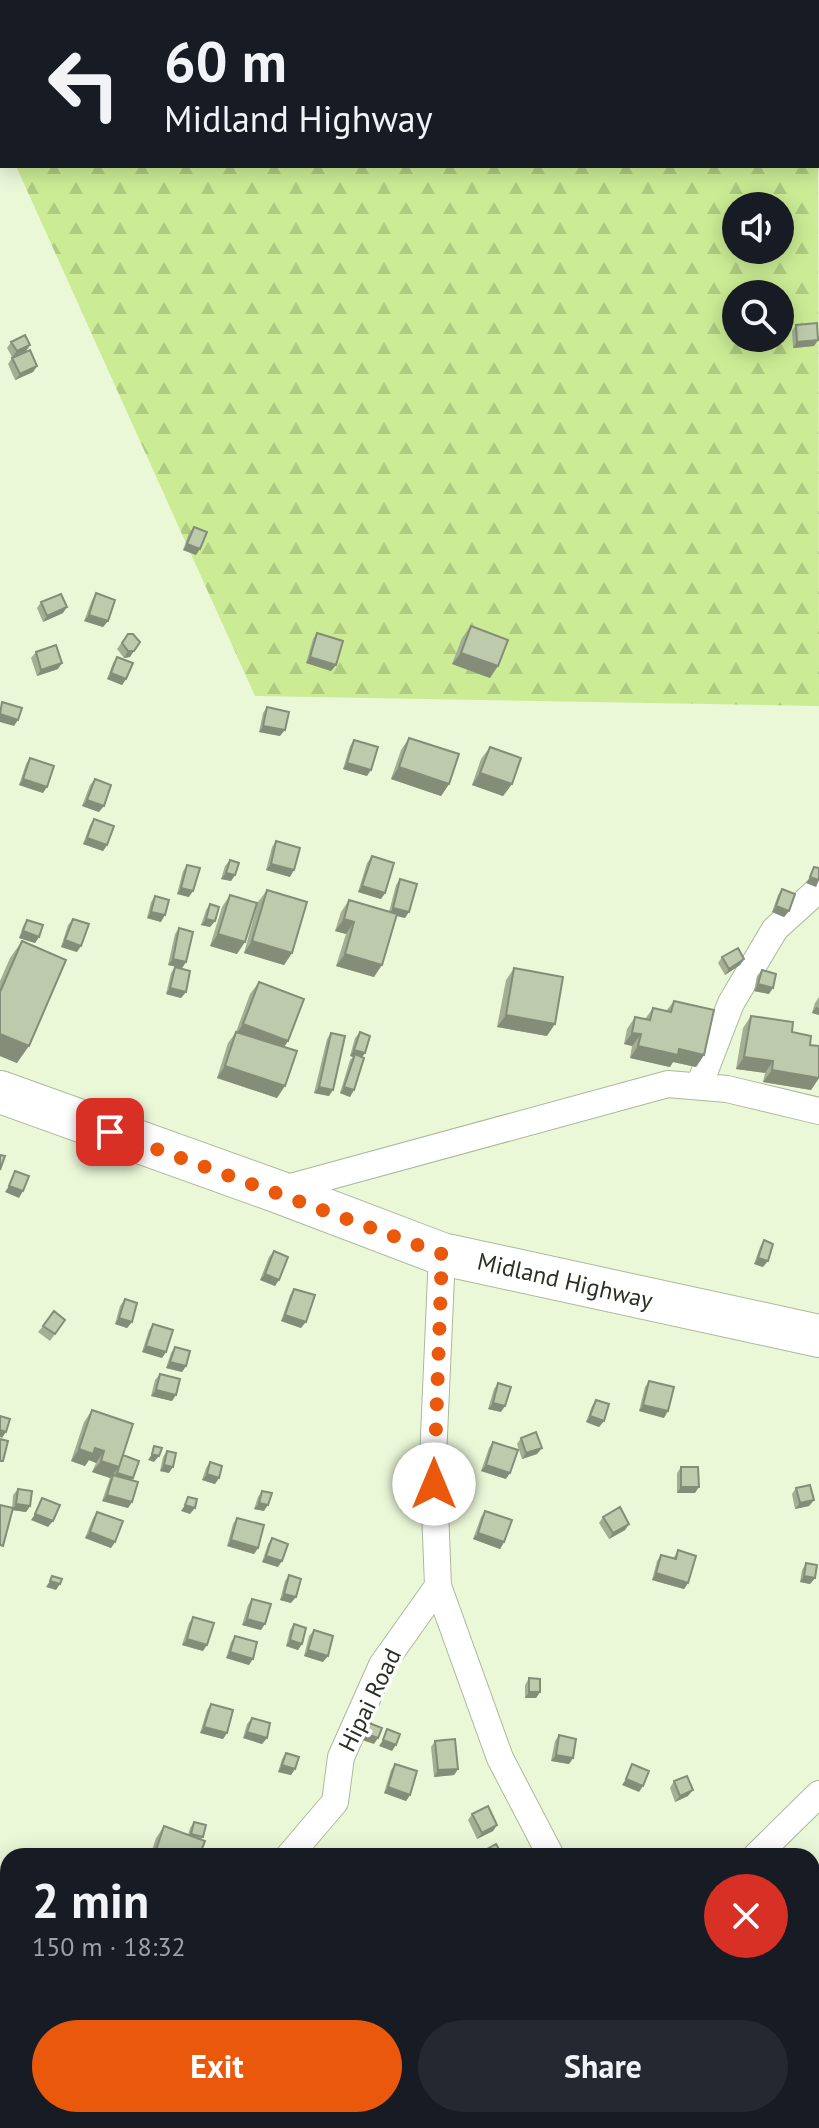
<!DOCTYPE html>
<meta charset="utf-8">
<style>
:root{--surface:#171b24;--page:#242831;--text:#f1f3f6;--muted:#9ea1a6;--accent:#ea580c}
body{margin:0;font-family:"PT Sans",sans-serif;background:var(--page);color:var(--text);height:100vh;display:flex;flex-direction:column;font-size:30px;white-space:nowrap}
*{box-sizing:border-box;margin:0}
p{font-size:26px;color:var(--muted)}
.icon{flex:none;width:44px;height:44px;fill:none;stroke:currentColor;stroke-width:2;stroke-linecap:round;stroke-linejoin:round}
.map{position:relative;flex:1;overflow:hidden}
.details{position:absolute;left:0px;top:1848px;width:820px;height:280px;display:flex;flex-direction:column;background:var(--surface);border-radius:24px 24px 0 0;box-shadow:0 4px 20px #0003}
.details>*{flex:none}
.top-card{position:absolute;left:0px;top:0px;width:820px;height:168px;box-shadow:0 4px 20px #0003;background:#171b24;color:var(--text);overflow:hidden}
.controls{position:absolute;left:722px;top:192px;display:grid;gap:16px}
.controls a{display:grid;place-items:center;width:72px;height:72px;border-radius:50%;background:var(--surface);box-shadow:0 4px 20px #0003;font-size:40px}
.pin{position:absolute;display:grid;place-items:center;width:68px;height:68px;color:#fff;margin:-34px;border-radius:16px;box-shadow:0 4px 12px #0006}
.me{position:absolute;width:88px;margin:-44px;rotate:0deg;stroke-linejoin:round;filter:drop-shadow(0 0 6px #0008)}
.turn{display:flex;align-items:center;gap:28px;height:168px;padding:0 32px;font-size:36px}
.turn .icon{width:104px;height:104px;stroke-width:2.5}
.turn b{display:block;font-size:56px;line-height:68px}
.round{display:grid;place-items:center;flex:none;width:84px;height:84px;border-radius:42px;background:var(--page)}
.headline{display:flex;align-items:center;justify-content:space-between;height:136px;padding:0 32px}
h1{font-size:48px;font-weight:700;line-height:60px}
.cta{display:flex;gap:16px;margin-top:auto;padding:16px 32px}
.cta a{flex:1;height:92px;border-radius:48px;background:var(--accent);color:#fff;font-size:32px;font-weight:700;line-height:92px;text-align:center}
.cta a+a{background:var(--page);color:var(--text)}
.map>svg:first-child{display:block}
.forest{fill:url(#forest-firs);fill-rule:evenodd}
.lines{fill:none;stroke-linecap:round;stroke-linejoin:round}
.minor-casing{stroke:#acb89a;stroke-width:28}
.primary-casing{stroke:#acb89a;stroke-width:44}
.minor{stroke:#fff;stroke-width:26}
.primary{stroke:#fff;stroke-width:42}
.wall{fill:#a3ae93}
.shaded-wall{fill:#848d78}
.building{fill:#bdcaab;stroke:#848d78;stroke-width:2}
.route{stroke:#ea580c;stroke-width:14;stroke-dasharray:0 25.2}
.labels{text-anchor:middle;stroke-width:7;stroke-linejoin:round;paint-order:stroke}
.street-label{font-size:24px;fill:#2b3024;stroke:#fff}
</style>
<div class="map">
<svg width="819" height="2128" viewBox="0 0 819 2128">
<defs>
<pattern id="forest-firs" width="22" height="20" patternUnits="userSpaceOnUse" patternTransform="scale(2)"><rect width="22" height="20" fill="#cbec95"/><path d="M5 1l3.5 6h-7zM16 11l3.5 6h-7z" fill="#aecb80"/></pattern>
</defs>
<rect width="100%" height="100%" fill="#ebf8d8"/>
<path class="forest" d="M0 0H696L697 2H2V136Z
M818 154 819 706 255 696 16 166H818ZM736 206H780V250H736ZM736 294H780V338H736Z"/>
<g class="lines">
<g class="minor-casing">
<path id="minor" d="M675 0 678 2
M818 26H819
M0 53 2 52
M699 1086 731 1003 775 929 819 889
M276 1191 668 1084 727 1089 819 1111
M442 1254 433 1458 438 1586 500 1758 551 1856
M289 1856 335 1802 341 1757 382 1665 438 1586
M756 1856 819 1794
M730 2120 734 2128
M132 2128 137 2120"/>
</g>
<g class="primary-casing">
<path id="primary" d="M0 1092 276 1191 442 1254 819 1336"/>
</g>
<use href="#minor" class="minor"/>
<use href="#primary" class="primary"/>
</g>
<path class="wall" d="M796 325 818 340 814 346 793 348 792 331Z
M11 342 30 345 26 351 12 357 7 348Z
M12 358 37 366 33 372 15 380 8 364Z
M194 527 196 555 183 550 189 533Z
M96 593 108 621 103 627 84 621 92 600Z
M41 602 63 613 43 622 37 608Z
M471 626 490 678 452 664 462 638Z
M317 633 336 665 331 671 306 663 313 639Z
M128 634 130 657 124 658 117 649Z
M36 652 58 669 37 676 31 658Z
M117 657 126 679 122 685 107 679 113 663Z
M267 707 280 736 259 732 263 713Z
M409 738 449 784 441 796 391 779 401 750Z
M354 740 367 776 343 769 350 746Z
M490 747 512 784 503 796 472 785 481 759Z
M30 758 43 793 19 785 26 764Z
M95 779 99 812 82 806 90 785Z
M94 819 107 845 103 851 83 844 90 825Z
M276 841 290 877 266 870 272 847Z
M372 856 385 893 381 899 358 892 367 863Z
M230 860 235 875 231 881 221 879 225 866Z
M187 865 189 897 177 894 183 871Z
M400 879 405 918 397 916 374 977 336 966 346 934 335 931 341 912 349 900 389 912 396 885Z
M782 889 789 911 784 917 772 912 778 895Z
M267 890 292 953 284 965 244 953 258 902Z
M230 895 237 954 210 946 222 907Z
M155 896 161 922 147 918 151 902Z
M210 904 215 921 210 927 201 925 206 910Z
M73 919 77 952 61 947 68 925Z
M27 920 39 937 35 943 19 938 23 926Z
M179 928 186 962 182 968 168 965 175 934Z
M22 941 17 1063 0 1056V981L10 958Z
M722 957 744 959 740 965 725 975 718 963Z
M175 967 186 992 181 998 166 994 171 973Z
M514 968 547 1036 497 1027 506 980Z
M762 970 769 994 754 991 757 976Z
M259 982 288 1041 284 1047 277 1098 217 1078 228 1043 236 1032 250 994Z
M819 997V1015L812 1013 815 1003Z
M674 1001 704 1055 696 1067 673 1062 670 1067 630 1058 632 1046 624 1044 627 1029 635 1017 645 1019 653 1008 666 1011Z
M751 1016 792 1032 810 1045 819 1078 811 1090 763 1082 765 1073 736 1069 743 1028Z
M360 1032 363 1057 350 1097 340 1093 350 1060 353 1057 350 1056 355 1038Z
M331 1033 329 1096 314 1093 327 1039Z
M764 1240 763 1267 754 1264 760 1247Z
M274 1251 275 1286 260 1280 269 1257Z
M294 1289 301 1328 281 1321 290 1295Z
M125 1299 132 1322 127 1328 115 1324 120 1306Z
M65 1320 50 1341 38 1332 43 1326Z
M153 1324 166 1352 162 1358 142 1352 149 1330Z
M175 1347 186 1366 182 1372 166 1368 171 1353Z
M160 1374 172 1401 151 1396 155 1380Z
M649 1381 664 1418 639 1411 645 1387Z
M498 1383 501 1412 488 1409 494 1389Z
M596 1400 604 1421 599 1427 586 1422 592 1406Z
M92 1410 122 1456 132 1480V1502L128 1508 102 1501 110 1478 92 1472 96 1463 89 1460 85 1466 71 1461 84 1422Z
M521 1438 542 1448 537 1454 522 1459 517 1444Z
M493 1442 506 1479 481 1471 489 1448Z
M167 1451 169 1473 160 1471 163 1457Z
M210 1462 219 1478 215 1484 202 1480 206 1468Z
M681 1467 695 1493H677V1473Z
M796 1488 814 1500 809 1506 795 1509 792 1494Z
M18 1489 30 1506 26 1512 12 1510 13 1495Z
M262 1491 264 1511 254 1509 258 1497Z
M485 1511 504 1542 500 1549 473 1539 481 1517Z
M97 1512 115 1542 111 1548 85 1538 93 1518Z
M603 1517 629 1524 625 1530 609 1539 599 1523Z
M237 1518 258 1548 254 1554 227 1546 233 1524Z
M272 1538 278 1567 262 1562 268 1544Z
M678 1550 688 1583 684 1589 652 1580 657 1561 661 1555 673 1559Z
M806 1563 815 1578 810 1584 800 1582 802 1570Z
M289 1575 291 1603 280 1600 285 1581Z
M252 1599 261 1630 242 1625 248 1605Z
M193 1617 203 1651 182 1645 189 1623Z
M294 1624 302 1644 298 1650 286 1646 290 1630Z
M314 1630 323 1662 304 1656 309 1636Z
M235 1636 249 1665 226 1658 231 1642Z
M529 1678 540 1692 536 1698H525V1685Z
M211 1704 227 1733 223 1739 200 1733 207 1710Z
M252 1718 267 1738 262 1744 243 1738 247 1724Z
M559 1735 573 1758 569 1764 551 1761 555 1741Z
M435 1741 458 1769 454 1775 434 1777 431 1747Z
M286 1753 295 1769 291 1775 278 1772 282 1759Z
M395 1764 410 1795 406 1801 384 1793 391 1770Z
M674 1781 688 1796 675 1802 670 1788Z
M472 1814 497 1825 493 1831 477 1839 468 1820Z
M194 1822 203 1837 201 1840 199 1856H150L156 1838 164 1826 188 1835 190 1828Z
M819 1892V1905L815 1898Z
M819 1965V2010L816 2012 818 2016 819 2015V2040L812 2044V2012H813L812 2010V1970Z
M819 2043V2075L814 2078 812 2075V2048Z
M819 2103V2127L818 2128H779L775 2123 777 2120H812Z
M495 2120H524L525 2122 520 2128H499Z"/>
<path class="shaded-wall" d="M818 340 814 346 793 348 797 342Z
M30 345 26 351 12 357 17 351Z
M37 366 33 372 15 380 20 374Z
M187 544 200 549 196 555 183 550Z
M67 607 63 613 43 622 47 616Z
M89 615 108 621 103 627 84 621Z
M128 651H134L130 657 124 658Z
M461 653 498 666 490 678 452 664Z
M310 657 336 665 331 671 306 663Z
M62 663 58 669 37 676 41 670Z
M111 673 126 679 122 685 107 679Z
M0 714 18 720 14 726 0 722Z
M263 726 285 730 280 736 259 732Z
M347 763 371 770 367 776 343 769Z
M399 767 449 784 441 796 391 779Z
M480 773 512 784 503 796 472 785Z
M23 779 47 787 43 793 19 785Z
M87 800 104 806 99 812 82 806Z
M87 838 107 845 103 851 83 844Z
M271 864 294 870 290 877 266 870Z
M226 873 235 875 231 881 221 879Z
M810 877 819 880 816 887 806 883Z
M362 886 385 893 381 899 358 892Z
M181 888 193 891 189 897 177 894Z
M776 906 789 911 784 917 772 912Z
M393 908 409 912 405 918 389 914Z
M151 912 165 915 161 922 147 918Z
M206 919 215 921 210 927 201 925Z
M344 919 354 922 346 934 335 931Z
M23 931 39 937 35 943 19 938Z
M218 934 245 942 237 954 210 946Z
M65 940 81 946 77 952 61 947Z
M252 941 292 953 284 965 244 953Z
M345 954 382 965 374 977 336 966Z
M173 959 186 962 182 968 168 965Z
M744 959 740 965 725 975 729 969Z
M758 984 773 988 769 994 754 991Z
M170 988 186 992 181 998 166 994Z
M816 1007 819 1008V1015L812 1013Z
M506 1015 555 1024 547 1036 497 1027Z
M243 1024 288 1041 280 1053 235 1036Z
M632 1033 641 1034 632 1046 624 1044Z
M0 1034 29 1046 17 1063 0 1056Z
M638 1046 679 1049 704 1055 696 1067 673 1062 670 1067 630 1058Z
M354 1050 365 1053 361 1059 355 1054 353 1057 350 1056Z
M744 1057 773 1061 765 1073 736 1069Z
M225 1066 285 1086 277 1098 217 1078Z
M772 1070 819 1078 811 1090 763 1082Z
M319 1087 333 1090 329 1096 314 1093Z
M344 1087 354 1090 350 1097 340 1093Z
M9 1186 23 1191 19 1198 5 1192Z
M758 1258 768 1261 763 1267 754 1264Z
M265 1274 279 1280 275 1286 260 1280Z
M285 1315 306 1322 301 1328 281 1321Z
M119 1318 132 1322 127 1328 115 1324Z
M146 1346 166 1352 162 1358 142 1352Z
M170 1362 186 1366 182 1372 166 1368Z
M156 1390 176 1395 172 1401 151 1396Z
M493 1403 505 1406 501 1412 488 1409Z
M643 1405 668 1411 664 1418 639 1411Z
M590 1416 604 1421 599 1427 586 1422Z
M0 1430 6 1432 2 1438 0 1437Z
M95 1448 104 1451 96 1463 89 1460 85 1466 71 1461 79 1449Z
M542 1448 537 1454 522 1459 526 1453Z
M152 1454 159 1456 154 1462 148 1460Z
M101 1461 119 1467 110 1478 92 1472Z
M164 1465 173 1467 169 1473 160 1471Z
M486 1465 510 1473 506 1479 481 1471Z
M117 1473 133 1478 129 1485 112 1479Z
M207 1474 219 1478 215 1484 202 1480Z
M681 1487H699L695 1493H677Z
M107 1495 132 1502 128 1508 102 1501Z
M814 1500 809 1506 795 1509 800 1503Z
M259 1503 268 1505 264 1511 254 1509Z
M16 1504 30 1506 26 1512 12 1510Z
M185 1505 195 1508 190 1514 181 1511Z
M35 1514 53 1521 48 1527 31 1520Z
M629 1524 625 1530 609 1539 613 1533Z
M90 1532 115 1542 111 1548 85 1538Z
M478 1533 504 1542 500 1549 473 1539Z
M231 1540 258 1548 254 1554 227 1546Z
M266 1556 282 1561 278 1567 262 1562Z
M656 1573 688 1583 684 1589 652 1580Z
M804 1576 815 1578 810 1584 800 1582Z
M50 1581 60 1584 56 1590 46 1587Z
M284 1594 296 1597 291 1603 280 1600Z
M247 1619 265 1624 261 1630 242 1625Z
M187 1639 207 1645 203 1651 182 1645Z
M290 1640 302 1644 298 1650 286 1646Z
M308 1650 328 1656 323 1662 304 1656Z
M230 1652 253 1659 249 1665 226 1658Z
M529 1692H540L536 1698H525Z
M204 1727 227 1733 223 1739 200 1733Z
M247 1732 267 1738 262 1744 243 1738Z
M361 1732 378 1738 374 1744 356 1738Z
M383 1740 396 1745 392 1751 379 1746Z
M556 1755 573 1758 569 1764 551 1761Z
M282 1765 295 1769 291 1775 278 1772Z
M458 1769 454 1775 434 1777 438 1770Z
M626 1779 643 1786 639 1792 622 1785Z
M388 1787 410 1795 406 1801 384 1793Z
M693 1790 688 1796 675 1802 680 1796Z
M497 1825 493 1831 477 1839 482 1833Z
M156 1850 173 1856H152Z
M326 2120 346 2127 345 2128H326L321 2126Z
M525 2122 520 2128H509Z"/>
<path class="building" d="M817 323 818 340 797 342 796 325Z
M25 335 30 345 17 351 11 342Z
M30 350 37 366 20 374 12 358Z
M194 527 207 532 200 549 187 544Z
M96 593 115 600 108 621 89 615Z
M61 594 67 607 47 616 41 602Z
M471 626 508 640 498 666 461 653Z
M317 633 343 641 336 665 310 657Z
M128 634H133L140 642 134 651H128L122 643Z
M56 645 62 663 41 670 36 652Z
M117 657 133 663 126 679 111 673Z
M2 702 22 708 18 720 0 714Z
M267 707 289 712 285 730 263 726Z
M409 738 459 754 449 784 399 767Z
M354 740 378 747 371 770 347 763Z
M490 747 521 758 512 784 480 773Z
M30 758 54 766 47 787 23 779Z
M95 779 111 785 104 806 87 800Z
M94 819 114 826 107 845 87 838Z
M276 841 300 848 294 870 271 864Z
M372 856 394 863 385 893 362 886Z
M230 860 239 863 235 875 226 873Z
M187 865 200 868 193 891 181 888Z
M814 867 819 868V880L810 877Z
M400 879 417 884 409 912 393 908Z
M782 889 795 894 789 911 776 906Z
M267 890 307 902 292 953 252 941Z
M230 895 257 903 245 942 218 934Z
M155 896 169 900 165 915 151 912Z
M349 900 397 914 382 965 345 954 354 922 344 919Z
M210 904 219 907 215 921 206 919Z
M73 919 89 924 81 946 65 940Z
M27 920 43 925 39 937 23 931Z
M179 928 193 932 186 962 173 959Z
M22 941 66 960 29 1046 0 1034V992Z
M738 948 744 959 729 969 722 957Z
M175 967 190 971 186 992 170 988Z
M514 968 563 977 555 1024 506 1015Z
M762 970 776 974 773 988 758 984Z
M259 982 304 999 288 1041 243 1024Z
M674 1001 714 1010 704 1055 679 1049 678 1055 638 1046 641 1034 632 1033 635 1017 650 1020 653 1008 671 1012Z
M751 1016 793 1022 792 1032 811 1036 810 1045 819 1046V1078L772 1070 773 1061 744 1057Z
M236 1032 297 1051 285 1086 225 1066Z
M360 1032 370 1036 365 1053 354 1050Z
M331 1033 345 1036 333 1090 319 1087Z
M355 1054 364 1058 354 1090 344 1087Z
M0 1155 5 1156 0 1170Z
M15 1171 29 1176 23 1191 9 1186Z
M764 1240 773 1244 768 1261 758 1258Z
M274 1251 288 1257 279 1280 265 1274Z
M294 1289 315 1295 306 1322 285 1315Z
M125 1299 137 1303 132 1322 119 1318Z
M54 1311 65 1320 55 1334 43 1326Z
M153 1324 173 1330 166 1352 146 1346Z
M175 1347 190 1351 186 1366 170 1362Z
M160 1374 180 1379 176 1395 156 1390Z
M649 1381 674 1387 668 1411 643 1405Z
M498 1383 511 1387 505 1406 493 1403Z
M596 1400 609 1404 604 1421 590 1416Z
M92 1410 133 1424 119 1467 101 1461 104 1451 95 1448 93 1454 79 1449Z
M0 1416 10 1419 6 1432 0 1430Z
M536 1432 542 1448 526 1453 521 1438Z
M0 1439 8 1441 3 1461H0Z
M493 1442 518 1450 510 1473 486 1465Z
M154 1446 162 1448 159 1456 152 1454Z
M167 1451 176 1453 173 1467 164 1465Z
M123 1455 139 1461 133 1478 117 1473Z
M210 1462 222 1466 219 1478 207 1474Z
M681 1467H698L699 1487H681Z
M113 1475 138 1482 132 1502 107 1495Z
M810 1485 814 1500 800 1503 796 1488Z
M18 1489 32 1491 30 1506 16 1504Z
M262 1491 272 1493 268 1505 259 1503Z
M188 1497 197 1499 195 1508 185 1505Z
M42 1498 60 1505 53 1521 35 1514Z
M0 1505 13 1508 3 1546 0 1545Z
M620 1507 629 1524 613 1533 603 1517Z
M485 1511 512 1520 504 1542 478 1533Z
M97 1512 123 1521 115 1542 90 1532Z
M237 1518 264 1525 258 1548 231 1540Z
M272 1538 288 1544 282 1561 266 1556Z
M678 1550 696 1556 688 1583 656 1573 661 1555 676 1559Z
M806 1563 817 1565 815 1578 804 1576Z
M289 1575 301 1579 296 1597 284 1594Z
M52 1576 62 1579 60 1584 50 1581Z
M252 1599 271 1604 265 1624 247 1619Z
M193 1617 214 1623 207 1645 187 1639Z
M294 1624 306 1628 302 1644 290 1640Z
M314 1630 333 1636 328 1656 308 1650Z
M235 1636 257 1642 253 1659 230 1652Z
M529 1678 540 1679V1692H529Z
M211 1704 233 1710 227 1733 204 1727Z
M252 1718 270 1723 267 1738 247 1732Z
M364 1721 382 1728 378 1738 361 1732Z
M387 1729 400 1734 396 1745 383 1740Z
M559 1735 576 1739 573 1758 556 1755Z
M455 1739 458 1769 438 1770 435 1741Z
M286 1753 299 1757 295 1769 282 1765Z
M395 1764 417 1771 410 1795 388 1787Z
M632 1764 649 1771 643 1786 626 1779Z
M687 1776 693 1790 680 1796 674 1781Z
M488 1806 497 1825 482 1833 472 1814Z
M194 1822 206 1825 203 1837 191 1834Z
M164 1826 205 1841 199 1856H173L156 1850Z
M496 1844 503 1856H481L480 1853Z
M819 1965V1996L812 1984V1970Z
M814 2011 819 2018V2036L812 2041V2012Z
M819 2043V2072H818L812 2062V2048Z
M813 2094 819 2103V2124L813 2128H808L802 2120H812Z
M326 2120H348L346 2127Z
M502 2120H524L525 2122 509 2128H505Z
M646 2120 653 2128H637Z
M782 2120H797L802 2128H787Z
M468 2124 469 2128H457Z"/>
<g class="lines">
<path class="route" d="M110 1132 442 1254 434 1484"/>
</g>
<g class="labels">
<g class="street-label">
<text transform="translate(565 1281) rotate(13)" y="8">Midland Highway</text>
<text transform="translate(370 1700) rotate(-64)" y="8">Hipai Road</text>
</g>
</g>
</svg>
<div class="controls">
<a><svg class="icon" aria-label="sound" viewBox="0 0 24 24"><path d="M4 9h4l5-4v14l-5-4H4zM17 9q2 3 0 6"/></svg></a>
<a><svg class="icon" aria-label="search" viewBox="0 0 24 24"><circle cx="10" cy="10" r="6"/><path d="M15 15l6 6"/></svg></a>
</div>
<div class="pin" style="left:110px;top:1132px;background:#d93025"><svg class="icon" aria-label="arrive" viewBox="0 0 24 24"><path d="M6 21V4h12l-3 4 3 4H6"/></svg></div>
<svg class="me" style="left:434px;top:1484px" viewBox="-20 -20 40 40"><circle r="19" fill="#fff"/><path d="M0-13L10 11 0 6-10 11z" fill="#ea580c"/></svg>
<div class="top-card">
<div class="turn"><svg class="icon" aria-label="left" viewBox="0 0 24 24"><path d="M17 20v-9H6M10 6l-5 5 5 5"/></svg><div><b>60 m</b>Midland Highway</div></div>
</div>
<section class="details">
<div class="headline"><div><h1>2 min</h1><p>150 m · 18:32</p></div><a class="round" style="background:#d93025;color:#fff"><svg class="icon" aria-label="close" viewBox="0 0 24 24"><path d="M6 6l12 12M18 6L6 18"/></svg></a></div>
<div class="cta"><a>Exit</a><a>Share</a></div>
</section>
</div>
